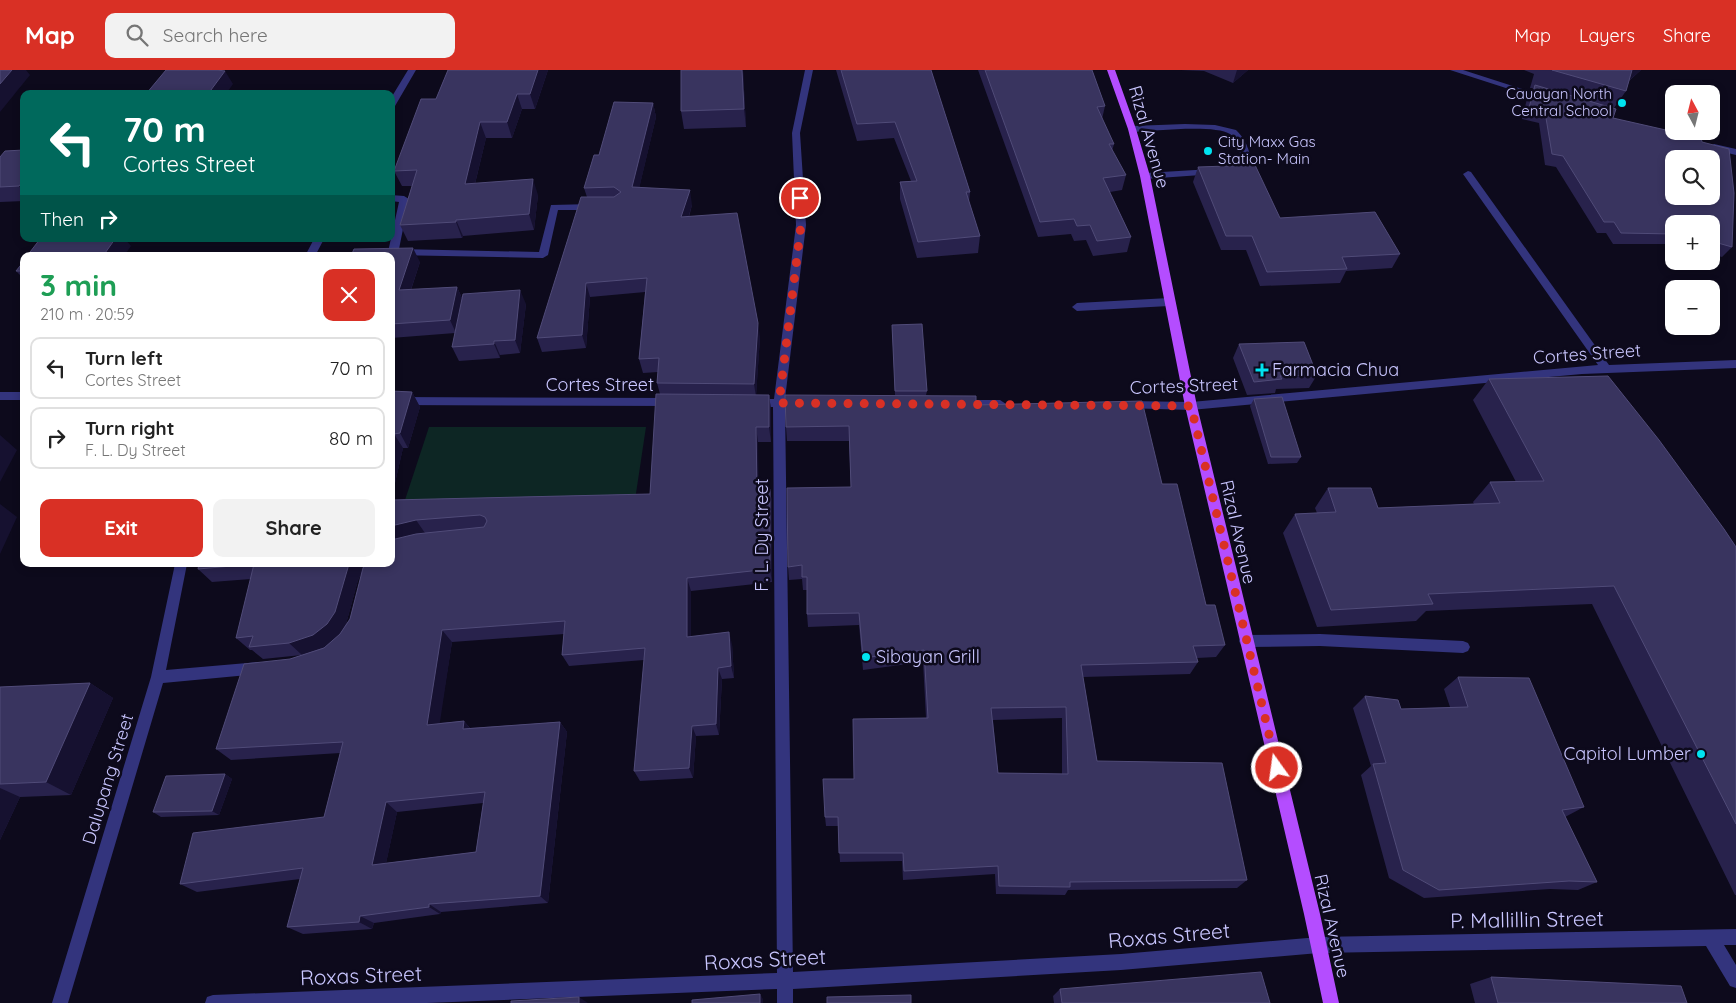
<!DOCTYPE html>
<meta charset="utf-8">
<style>
:root{--surface:#fff;--page:#f2f2f2;--text:#222;--muted:#767676;--line:#e0e0e0;--accent:#d93025}
body{margin:0;font-family:Quicksand,sans-serif;background:var(--page);color:var(--text);height:100vh;display:flex;flex-direction:column;font-size:19px;white-space:nowrap}
*{box-sizing:border-box;margin:0}
p{font-size:16px;color:var(--muted)}
.icon{flex:none;width:28px;height:28px;fill:none;stroke:currentColor;stroke-width:2;stroke-linecap:round;stroke-linejoin:round}
.map{position:relative;flex:1;overflow:hidden}
.drawer{position:absolute;left:20px;top:182px;width:375px;height:315px;display:flex;flex-direction:column;background:var(--surface);border-radius:10px;box-shadow:0 2px 8px #0003}
.drawer>*{flex:none}
.hud{position:absolute;left:20px;top:20px;width:375px;height:152px;border-radius:10px;box-shadow:0 2px 8px #0003;background:#00695c;color:#fff;overflow:hidden}
.needle{width:32px;rotate:353deg}
.fabs{position:absolute;left:1665px;top:15px;display:grid;gap:10px}
.fabs a{display:grid;place-items:center;width:55px;height:55px;border-radius:10px;background:var(--surface);box-shadow:0 2px 8px #0003;font-size:25px}
.pin{position:absolute;display:grid;place-items:center;width:42px;height:42px;color:#fff;margin:-21px;border:2px solid #fff;border-radius:50%;box-shadow:0 1px 5px #0007}
.me{position:absolute;width:55px;margin:-28px;rotate:346deg;stroke-linejoin:round;filter:drop-shadow(0 0 4px #0008)}
.turn{display:flex;align-items:center;gap:18px;height:105px;padding:0 20px;font-size:22px}
.turn .icon{width:65px;height:65px;stroke-width:2.5}
.turn b{display:block;font-size:35px;line-height:42px}
.then{display:flex;align-items:center;height:48px;padding:0 20px;background:#0003;gap:10px;font-size:19px}
.round{display:grid;place-items:center;flex:none;width:52px;height:52px;border-radius:10px;background:var(--page)}
.headline{display:flex;align-items:center;justify-content:space-between;height:85px;padding:0 20px}
h1{font-size:30px;font-weight:800;line-height:38px;color:#1e9e55}
.primary-button{display:flex;gap:10px;margin-top:auto;padding:10px 20px}
.primary-button a{flex:1;height:58px;border-radius:10px;background:var(--accent);color:#fff;font-size:20px;font-weight:800;line-height:58px;text-align:center}
.primary-button a+a{background:var(--page);color:var(--text)}
ul{padding:0;list-style:none}
li{display:flex;align-items:center;gap:15px;height:62px;margin:0 10px 8px;padding:0 10px;border:2px solid var(--line);border-radius:10px}
li div{flex:1}
li b{display:block;font-size:19px}
li em{font-style:normal}
header{display:flex;align-items:center;gap:30px;box-sizing:border-box;height:70px;padding:0 25px;background:var(--accent);color:#fff}
header strong{font-size:24px}
nav{display:flex;gap:28px;margin-inline-start:auto;font-size:18px}
.search{width:350px;height:45px;background:var(--page);display:flex;align-items:center;gap:12px;box-sizing:border-box;padding:0 18px;border-radius:10px;color:var(--muted);font-size:19px}
.map>svg:first-child{display:block}
.green{fill:#0d2624}
.lines{fill:none;stroke-linecap:round;stroke-linejoin:round}
.minor{fill:#33347d;fill-rule:evenodd}
.major{fill:#b44dff;fill-rule:evenodd}
.wall{fill:#28224c;fill-rule:evenodd}
.shaded-wall{fill:#161130}
.building{fill:#39345f;stroke:#504b78;fill-rule:evenodd}
.route{stroke:#d93025;stroke-width:9;stroke-dasharray:0 16.2}
.poi-dot{fill:#00e4f1;stroke:#0d0a1c;stroke-width:2}
.labels{text-anchor:middle;stroke-width:5;stroke-linejoin:round;paint-order:stroke}
.far-poi-label{font-size:15px;fill:#c9c6ff;stroke:#0d0a1c;text-anchor:end}
.street-label{font-size:18px;fill:#c9c6ff;stroke:#0d0a1c}
.poi-label{font-size:18px;fill:#c9c6ff;stroke:#0d0a1c;text-anchor:start}
.near-street-label{font-size:21px;fill:#c9c6ff;stroke:#0d0a1c}
</style>
<header>
<strong>Map</strong>
<div class="search"><svg class="icon" aria-label="search" viewBox="0 0 24 24"><circle cx="10" cy="10" r="6"/><path d="M15 15l6 6"/></svg>Search here</div>
<nav><a>Map</a><a>Layers</a><a>Share</a></nav>
</header>
<div class="map">
<svg width="1736" height="933" viewBox="0 0 1736 933">
<rect width="100%" height="100%" fill="#0d0a1c"/>
<path class="green" d="M429 357H646L635 430H405Z"/>
<g class="lines">
<path class="minor" d="M408 0H416L395 36 391 39V28Z
M805 0H813L800 63 806 155 785 329H803L809 333 803 337H785L793 902 1121 884 1319 867 1736 859V875H1724L1736 895V918L1730 916 1706 876 1319 883 1121 900 793 919V933H777V919L427 933H205L207 927 213 925 777 903 773 337H753L747 333 753 329H774L796 155 792 63Z
M1450 0H1463L1550 28 1543 30Z
M1185 54 1215 55 1236 60C1246 69 1254 87 1249 100L1234 104 1229 101 1241 96C1241 86 1239 70 1230 64 1215 54 1152 61 1132 62L1128 59 1132 56Z
M1714 74 1736 79V85L1711 79 1709 77Z
M1212 99 1217 102 1215 104 1145 109 1140 106 1145 103Z
M1468 101 1471 102 1609 295 1736 290V298L1582 304 1191 340 1124 338 1122 335 1124 332 1128 331 1191 332 1598 295 1463 104Z
M391 125 404 126 409 129 399 179 539 182 551 135 593 134 598 137 593 140H558L548 185 543 188 393 185 388 182 399 132 391 131Z
M314 169H324L315 186H305Z
M1169 228 1174 232 1169 236 1077 241 1072 237 1077 233Z
M0 322H24V330H0Z
M391 327 673 328 679 332 673 336 391 335Z
M960 330H1000L1006 334C1001 341 959 341 954 334Z
M175 494H187L166 600 258 592 263 594 265 598 263 602 258 604 163 613 68 933H52L151 607Z
M1320 564 1463 571 1468 573 1470 577 1468 581 1463 583 1320 576 1246 577 1241 575 1239 571 1241 567 1246 565Z"/>
<path class="major" d="M1107 0H1115L1136 59 1150 106 1197 336 1320 844 1339 933H1323L1304 844 1185 336 1140 106 1128 59Z"/>
</g>
<path class="wall" d="M448 0H548L535 39H522L512 68H486L475 114 538 125 534 160 463 166 462 168 408 171 400 155 412 116H402L394 101 436 29Z
M681 0H743L746 57 684 59 681 41Z
M836 0H931L970 122 969 132 980 166 978 183 917 188 900 129V112L911 111 894 68 857 71Z
M978 0H1092L1105 36 1102 49 1114 74 1112 81 1126 105 1122 120 1110 122 1131 167 1127 182 1093 186 1086 170 1074 171 1071 164 1038 167Z
M1181 0H1248L1233 13 1204 1Z
M1524 0H1641L1629 11 1626 21 1614 38 1613 48 1702 72 1732 177 1722 187 1711 184V154H1674V174H1613L1606 163H1597L1556 97 1545 95 1539 53 1522 49 1528 25 1533 18H1530L1534 4Z
M653 33 656 47 639 118 692 135 689 147 760 267 756 325H769L771 340V372H758V419H770L772 433V512L691 521V567L732 574 734 608 722 609 719 665 696 666 693 708 640 711 634 701 644 590 569 596 562 585 564 564 452 572 439 653 464 651 470 658 560 652 567 662 548 833 441 842 440 844 374 853 372 859 303 864 287 857 300 809 197 822 180 814 324 747 340 683 231 690 216 679 290 589 302 585 263 589 252 580H250L236 568 251 509 212 512 198 499 199 494H391V321L412 322 420 337 408 378H403L391 430 650 424 660 324 657 313 658 302 643 303 639 289 645 222 590 227 586 278 542 282 537 268 587 127 584 118 599 85ZM362 502 350 549 346 554 358 510ZM483 733 476 782 386 793 397 742Z
M24 80V131L0 132V87Z
M1198 97 1280 148 1400 184 1392 198 1346 201 1340 213 1260 216 1246 180H1221L1193 112Z
M391 186 420 192 411 220 457 217 462 228 526 234 520 283 500 285V288L459 291 452 277 455 263 391 268Z
M24 191V209L16 201Z
M892 255 927 321 926 325 976 335 1162 414 1206 535 1225 575 1216 587 1197 588 1198 592 1190 604 1083 607 1097 691 1247 810 1237 818 1068 820 1065 825 996 824 995 804 903 810 902 791 840 792 838 756H826L825 747 854 709 926 648 923 592 863 600 859 555 808 557 807 544V520H803L802 509 789 510 788 497 851 417 849 371H787L786 357 895 325ZM1062 648V704L998 703 993 650Z
M1239 274 1317 305 1309 318 1276 319 1275 323 1247 325 1233 288Z
M1489 309 1736 477V825H1735L1592 534 1426 541 1416 551 1317 557 1283 463 1295 444 1317 443 1315 438 1328 418 1378 438 1474 434 1473 432 1490 412H1516L1473 330Z
M1254 329 1301 387 1297 393 1268 394 1250 336Z
M1458 607 1584 737 1565 747 1597 812 1578 820 1550 819 1424 828 1389 808 1361 705 1371 696 1353 638 1365 626 1401 639 1450 637 1444 619Z
M90 613 113 628 71 725 20 727 0 770V617Z
M225 704 232 709 219 745 161 747 153 742Z
M1491 907 1687 933H1475L1470 914Z
M1060 919 1270 933H1054L1053 926Z"/>
<path class="shaded-wall" d="M12 0H26L30 5 0 42V14Z
M538 0H548L535 39 530 24Z
M742 0H743L746 57 744 39Z
M1237 0H1248L1233 13Z
M1632 0H1641L1618 20Z
M225 1 233 14 226 24H208Z
M517 24 522 39 512 68 507 52Z
M653 33 656 47 636 132 632 117Z
M480 52 486 68 471 130 465 114Z
M533 109 538 125 534 160 529 144Z
M24 110V122L19 116Z
M690 120 692 135 684 161 681 147Z
M456 150 463 166 462 168 456 152Z
M115 169H125L131 176 124 186H103Z
M413 178 420 192 406 234 399 220Z
M586 213 590 227 586 278 582 265Z
M457 217 463 231 456 263 450 250Z
M520 220 526 234 520 283 515 270Z
M758 253 760 267 756 327 754 314Z
M494 271 500 285V288L494 274Z
M412 322 420 337 408 378 400 363Z
M769 325 771 340V372L769 357Z
M756 357 758 372 759 433 757 419Z
M394 364 403 378 391 431V376Z
M0 365 17 380 0 412Z
M770 419 772 433V512L770 499Z
M0 434 17 447 0 484Z
M416 450 425 463 391 472V456Z
M349 494H366L358 510 346 554 339 566 325 577 302 585 289 573Z
M687 508 691 521V579L687 567Z
M442 560 452 572 438 665 427 655Z
M729 562 732 574 734 608 731 596Z
M718 598 722 609 719 665 716 654Z
M90 613 113 628 71 725 46 712Z
M464 651 473 662 463 659Z
M560 652 567 662 548 833 540 826Z
M692 656 696 666 693 708 689 698Z
M225 704 232 709 219 745 212 741Z
M0 718 20 727 0 770Z
M386 732 397 742 384 803 372 795Z
M429 834 441 842 440 844 429 837Z
M360 846 374 853 372 859 359 852Z
M760 924 763 929V933H760Z
M579 927 588 933H579Z"/>
<path class="building" d="M0 0H12L0 14Z
M166 0H217L225 1 208 24H146Z
M448 0H538L530 24H517L507 52H480L465 114 533 109 529 144 456 150V152L400 155 417 100 394 101 421 29H436Z
M681 0H742L744 39 681 41Z
M841 0H931L970 122H966L980 166 918 172 900 112 917 111 895 52 857 54Z
M985 0H1092L1105 36 1097 37 1114 74H1109L1126 105 1103 108 1131 167 1097 171 1090 155 1077 156 1074 149 1040 152Z
M1552 0H1632L1626 21Z
M1535 15 1616 39 1613 48 1701 68 1702 72 1729 79 1734 123 1732 177 1711 171V154H1674V164L1621 163 1614 152H1604L1563 86 1552 84 1545 42 1529 38ZM1674 89H1711V126H1674Z
M614 32 653 33 632 117 690 120 681 147 737 143 758 253 754 314 657 313 659 288 639 289 647 208 586 213 582 265 537 268 581 127H614L621 122 614 117 584 118 594 85H599Z
M24 80V110L19 116 0 117V87L5 81Z
M1255 95 1280 148 1375 142 1400 184 1342 187 1347 199 1267 202 1252 166H1226L1198 97Z
M40 169H115L103 186H27Z
M413 178 399 220 457 217 450 250 391 254V186H351L354 179Z
M24 191V201H16Z
M520 220 515 270 494 271V274L452 277 463 224Z
M922 254 927 321H895L892 255Z
M1304 272 1317 305 1280 306 1282 309 1254 312 1239 274Z
M1608 306 1659 370 1724 459 1736 477V754L1614 516 1428 524 1433 534 1331 540 1295 444 1336 442 1328 418H1371L1378 438 1500 433 1490 412 1544 411 1489 309Z
M391 321 412 322 400 363 394 364 391 376Z
M656 324 769 325V357H756L757 419H770V499L687 508V567L729 562 731 596 718 598 716 654 692 656 689 698 634 701 645 578 562 585 565 551 442 560 427 655 464 651 463 659 560 652 540 826 429 834V837L360 846 359 852 287 857 303 798 180 814 193 763 324 747 343 672 216 679 244 594 290 589 324 578 340 564 350 549 363 498 365 494H391V470L416 464 484 457 487 451 485 447 480 445 416 450 391 456V430L650 424ZM485 722 476 782 372 795 386 732Z
M785 325 976 326V335L1142 331 1162 414H1177L1206 535H1215L1225 575 1193 576 1198 592 1081 595 1097 691 1222 693 1247 810 1070 812V817L999 816 998 796 904 801 903 783H839L838 747H825L823 709H854L853 649 928 648 924 580 863 588 859 543 807 544V507H802V495L788 497 787 418 851 417 849 356 786 357ZM1066 637 1068 704 998 703 991 638Z
M1282 327 1301 387H1271L1254 329Z
M199 494H349L335 542 327 554 313 565 289 573 249 577 253 566 236 568 254 494 198 499Z
M1458 607 1529 608 1584 737 1562 740 1597 812 1569 811 1439 820 1403 800 1373 694 1386 693 1365 626 1398 630 1401 639 1468 637Z
M90 613 46 712 0 714V617Z
M225 704 212 741 153 742 166 706Z
M1261 902 1270 933H1062L1060 919Z
M1491 907 1681 916 1687 933H1498Z
M760 924V933H692V930Z
M911 925V933H827V927Z
M579 927V933H511V931Z"/>
<g class="lines">
<path class="route" d="M800 128 801 155 779 333 1191 336 1277 698"/>
</g>
<g class="poi-dot">
<circle cx="1622" cy="33" r="5"/>
<circle cx="1208" cy="81" r="5"/>
<path d="M1259.5 292.5h5v5h5v5h-5v5h-5v-5h-5v-5h5z"/>
<circle cx="866" cy="587" r="5"/>
<circle cx="1701" cy="684" r="5"/>
</g>
<g class="labels">
<g class="far-poi-label">
<text x="1612" y="29">Cauayan North<tspan x="1612" dy="17">Central School</tspan></text>
<text x="1218" y="77" text-anchor="start">City Maxx Gas<tspan x="1218" dy="17">Station- Main</tspan></text>
</g>
<g class="street-label">
<text transform="translate(1149 67) rotate(74)" y="6">Rizal Avenue</text>
<text transform="translate(1587 284) rotate(-4)" y="6">Cortes Street</text>
<text x="600" y="321">Cortes Street</text>
<text transform="translate(1184 316) rotate(-2)" y="6">Cortes Street</text>
<text transform="translate(1238 462) rotate(77)" y="6">Rizal Avenue</text>
<text transform="translate(762 465) rotate(-90)" y="6">F. L. Dy Street</text>
<text transform="translate(108 709) rotate(-73)" y="6">Dalupang Street</text>
<text transform="translate(1332 856) rotate(77)" y="6">Rizal Avenue</text>
</g>
<g class="poi-label">
<text x="1272" y="306">Farmacia Chua</text>
<text x="876" y="593">Sibayan Grill</text>
<text x="1691" y="690" text-anchor="end">Capitol Lumber</text>
</g>
<g class="near-street-label">
<text transform="translate(1527 850) rotate(-1)" y="7">P. Mallillin Street</text>
<text transform="translate(1169 866) rotate(-5)" y="7">Roxas Street</text>
<text transform="translate(765 890) rotate(-3)" y="7">Roxas Street</text>
<text transform="translate(361 906) rotate(-2)" y="7">Roxas Street</text>
</g>
</g>
</svg>
<div class="fabs">
<a><svg class="needle" viewBox="-14 -14 28 28"><path d="M0-13l5 13h-10z" fill="#e53935"/><path d="M0 13l5-13h-10z" fill="#767676"/></svg></a>
<a><svg class="icon" aria-label="search" viewBox="0 0 24 24"><circle cx="10" cy="10" r="6"/><path d="M15 15l6 6"/></svg></a>
<a>+</a>
<a>−</a>
</div>
<div class="pin" style="left:800px;top:128px;background:#d93025"><svg class="icon" aria-label="arrive" viewBox="0 0 24 24"><path d="M6 21V4h12l-3 4 3 4H6"/></svg></div>
<svg class="me" style="left:1277px;top:698px" viewBox="-20 -20 40 40"><circle r="17" fill="#d93025" stroke="#fff" stroke-width="3"/><path d="M0-11L8 9 0 5-8 9z" fill="#fff"/></svg>
<div class="hud">
<div class="turn"><svg class="icon" aria-label="left" viewBox="0 0 24 24"><path d="M17 20v-9H6M10 6l-5 5 5 5"/></svg><div><b>70 m</b>Cortes Street</div></div>
<div class="then">Then<svg class="icon" aria-label="right" viewBox="0 0 24 24"><path d="M7 20v-9h11M14 6l5 5-5 5"/></svg></div>
</div>
<section class="drawer">
<div class="headline"><div><h1>3 min</h1><p>210 m · 20:59</p></div><a class="round" style="background:#d93025;color:#fff"><svg class="icon" aria-label="close" viewBox="0 0 24 24"><path d="M6 6l12 12M18 6L6 18"/></svg></a></div>
<ul>
<li><svg class="icon" aria-label="left" viewBox="0 0 24 24"><path d="M17 20v-9H6M10 6l-5 5 5 5"/></svg><div><b>Turn left</b><p>Cortes Street</p></div><em>70 m</em></li>
<li><svg class="icon" aria-label="right" viewBox="0 0 24 24"><path d="M7 20v-9h11M14 6l5 5-5 5"/></svg><div><b>Turn right</b><p>F. L. Dy Street</p></div><em>80 m</em></li>
</ul>
<div class="primary-button"><a>Exit</a><a>Share</a></div>
</section>
</div>
